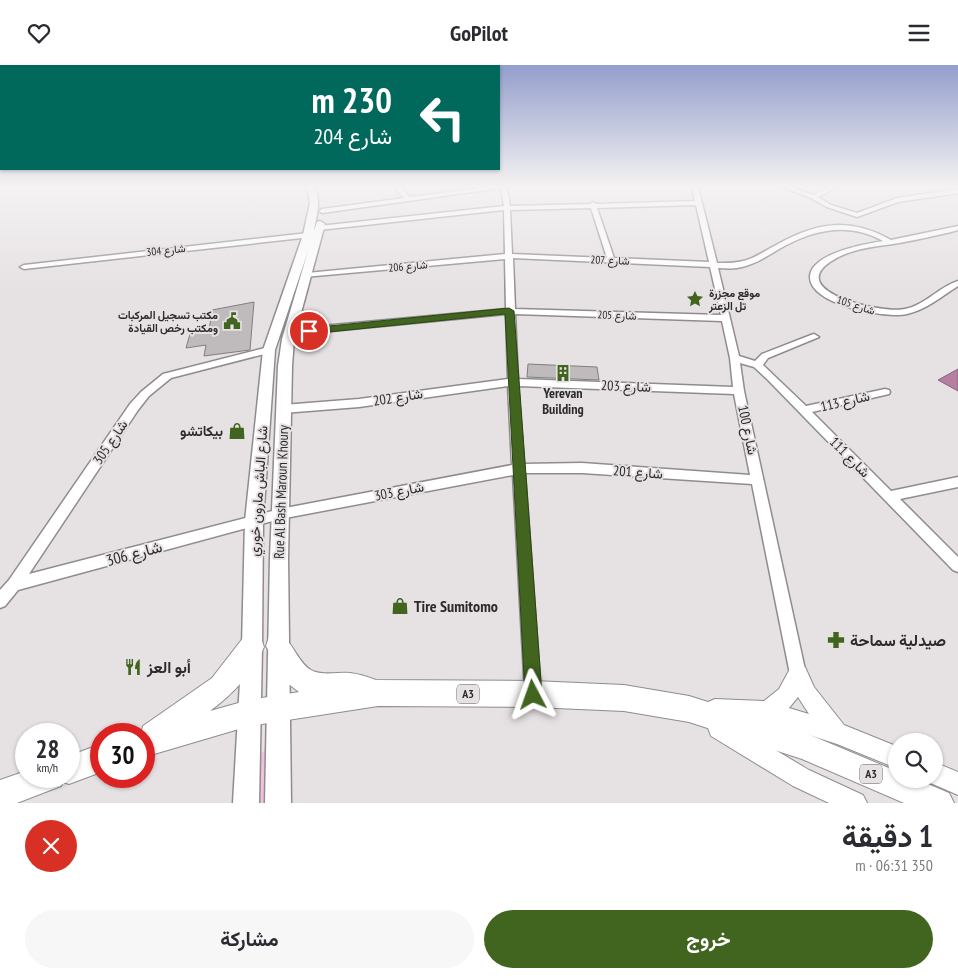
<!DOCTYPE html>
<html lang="ar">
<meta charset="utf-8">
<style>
:root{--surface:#fff;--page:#f7f7f7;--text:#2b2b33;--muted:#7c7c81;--accent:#41651e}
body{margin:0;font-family:"PT Sans Narrow",Vazirmatn,sans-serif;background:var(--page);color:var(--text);direction:rtl;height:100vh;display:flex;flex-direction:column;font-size:19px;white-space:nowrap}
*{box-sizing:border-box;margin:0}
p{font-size:16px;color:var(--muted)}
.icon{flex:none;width:28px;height:28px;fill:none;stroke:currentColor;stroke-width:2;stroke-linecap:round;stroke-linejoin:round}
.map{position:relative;height:738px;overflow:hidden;direction:ltr}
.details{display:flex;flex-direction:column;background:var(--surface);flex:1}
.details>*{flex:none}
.hud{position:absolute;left:0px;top:0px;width:500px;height:105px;box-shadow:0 1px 4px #0004;direction:rtl;background:#00695c;color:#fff;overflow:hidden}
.buttons{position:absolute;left:888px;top:668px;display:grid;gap:10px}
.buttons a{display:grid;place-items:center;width:55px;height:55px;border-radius:50%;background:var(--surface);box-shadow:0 1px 4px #0004;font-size:25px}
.speed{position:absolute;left:15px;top:658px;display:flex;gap:10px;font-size:25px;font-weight:700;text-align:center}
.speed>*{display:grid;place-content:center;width:65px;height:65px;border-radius:50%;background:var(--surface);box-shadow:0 1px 4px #0004;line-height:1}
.speed small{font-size:12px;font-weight:400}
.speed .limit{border:8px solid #d22;background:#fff;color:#111}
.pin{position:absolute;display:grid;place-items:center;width:42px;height:42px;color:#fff;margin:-21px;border:2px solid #fff;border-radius:50%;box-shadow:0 1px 5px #0007}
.me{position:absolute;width:55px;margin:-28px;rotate:356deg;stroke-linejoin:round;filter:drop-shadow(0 0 4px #0008)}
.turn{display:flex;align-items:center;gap:18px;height:105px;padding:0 25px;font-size:22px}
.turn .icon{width:65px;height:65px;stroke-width:2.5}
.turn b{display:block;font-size:35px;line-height:42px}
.round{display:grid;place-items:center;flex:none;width:52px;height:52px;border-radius:26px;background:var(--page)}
.overview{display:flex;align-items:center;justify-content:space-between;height:85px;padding:0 25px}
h1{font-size:30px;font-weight:700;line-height:38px}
.action{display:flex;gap:10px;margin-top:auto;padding:10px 25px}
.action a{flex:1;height:58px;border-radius:30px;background:var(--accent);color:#fff;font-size:20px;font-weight:700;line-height:58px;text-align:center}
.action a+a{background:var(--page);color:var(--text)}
header{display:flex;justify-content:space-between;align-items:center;height:65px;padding:0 25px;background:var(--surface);font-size:22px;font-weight:700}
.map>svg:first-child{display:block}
.green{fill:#f1c0dd}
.water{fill:#b67ea1;stroke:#8d657e}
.building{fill:#bfbbbd;stroke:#827d80}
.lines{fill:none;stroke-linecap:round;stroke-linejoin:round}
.minor-casing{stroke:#908c8e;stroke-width:3}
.tertiary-casing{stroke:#908c8e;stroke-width:2}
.secondary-casing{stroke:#908c8e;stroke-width:3}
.trunk-casing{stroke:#908c8e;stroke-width:2}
.minor{fill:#fff;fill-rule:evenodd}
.tertiary{fill:#fff;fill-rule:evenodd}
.secondary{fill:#fff;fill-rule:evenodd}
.trunk{fill:#fff;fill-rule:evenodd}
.route{fill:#41651e;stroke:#2a4214}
.labels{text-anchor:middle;stroke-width:4;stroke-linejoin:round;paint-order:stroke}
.far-street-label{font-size:11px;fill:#2c2a2b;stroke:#e6e1e3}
.far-poi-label{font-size:11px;font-weight:bold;fill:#2c2a2b;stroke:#e6e1e3;text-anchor:start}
.shield{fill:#e6e1e3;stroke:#646162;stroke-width:1}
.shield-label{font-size:12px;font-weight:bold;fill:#2c2a2b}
.street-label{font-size:14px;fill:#2c2a2b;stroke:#e6e1e3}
.poi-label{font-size:14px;font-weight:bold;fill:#2c2a2b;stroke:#e6e1e3}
.near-street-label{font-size:16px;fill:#2c2a2b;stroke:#e6e1e3}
.near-poi-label{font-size:16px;font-weight:bold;fill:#2c2a2b;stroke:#e6e1e3;text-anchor:start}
</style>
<header><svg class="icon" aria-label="menu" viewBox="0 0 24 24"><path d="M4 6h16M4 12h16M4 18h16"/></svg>GoPilot<svg class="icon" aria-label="heart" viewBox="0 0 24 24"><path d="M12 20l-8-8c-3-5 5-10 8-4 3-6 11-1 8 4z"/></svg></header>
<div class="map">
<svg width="958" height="738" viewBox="0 0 958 738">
<rect width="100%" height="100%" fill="#e6e1e3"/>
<path class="green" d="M267 684 268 738H259V690Z"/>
<path class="water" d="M958 304V326L938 315Z"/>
<path class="building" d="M254 237 250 285 204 291 206 280 186 283 190 269 209 266 212 245Z
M528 299 597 302 599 315 527 312Z"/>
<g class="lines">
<g class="minor-casing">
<path id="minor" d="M394 122H400L410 132 487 122H507L510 141 590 139 593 137 596 139 695 136 692 122H698L717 198C748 199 752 193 778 179 817 157 851 152 891 175L958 161V165L951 167C933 171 916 175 899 178 875 182 850 183 830 197 786 227 883 249 905 244 925 240 939 222 958 216V221C942 231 926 245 907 249 887 254 808 240 810 211 812 188 865 179 883 176 848 156 812 165 779 184 766 192 752 201 737 203 731 204 724 203 718 203L739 291 755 296 762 289 811 270 814 269 819 272 768 293 763 300 806 341 885 324 889 325 890 327 889 329 812 347 891 426 958 412V422L900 434 958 492V507L953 505 768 315 754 302 740 298 744 326 806 609 804 615 798 617 792 615 790 609 752 419 582 408H525L541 629 539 635 533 637 527 635 525 629 513 410 280 454 18 525 5 541 0 543V525L9 515 130 339 141 327 163 309 269 282 274 285 272 287 171 313 149 331 138 345 29 509 280 444 512 400 508 321 359 342 283 348 278 344 283 340 359 334 508 314 506 249 290 270 285 267 290 264 506 244 505 194 304 212 303 210 307 208 505 189 504 145 319 165 316 163 319 161 504 141 501 123 322 148 319 146 322 144 404 133ZM696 140 709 197 614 193 597 143ZM591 143 607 193 512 189 510 145ZM513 193 710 202 721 250 515 244ZM515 249 722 256 730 293 733 322 518 314ZM518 321 734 329 750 410 582 398 524 399Z
M783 122H791L813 130 830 122H838L818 132 831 140 857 148 897 133 958 124V128L898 137 857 152 827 142 811 133Z
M308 168 312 170 311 172 24 204 20 202 24 200Z"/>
</g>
<g class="tertiary-casing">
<path id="tertiary" d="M798 599 805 602 814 622 844 660 896 681V703L837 679 766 656 725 655 809 705 863 730 867 738H829L793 721 711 671 708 663 711 655 715 654 708 651 705 644 708 637 715 634 764 636 779 624 791 602ZM798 632 809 649 789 643Z
M934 697 958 707V730L926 716 925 714H934Z"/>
</g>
<g class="secondary-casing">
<path id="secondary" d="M305 122H314C322 134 316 152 314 166L317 157 320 156 325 159 294 274 292 301 288 493 291 738H265L270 493 278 301 282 274 308 186 275 285 263 456 262 582 259 738H233L242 582 245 456 263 285 303 170 310 138 308 125Z"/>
</g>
<g class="trunk-casing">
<path id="trunk" d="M278 569C294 576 296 596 311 605 321 611 339 607 350 608 359 609 368 612 376 615L533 616 624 620 689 631 803 667 896 706V714H916L949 728 954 738H904L802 694 689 657 624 646 533 642 378 641 249 661 144 692V669L134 668 142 665 143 661 212 613 243 573 252 570 261 573 264 582C254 607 232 630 210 646L249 635 299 627 286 617 266 581 269 572Z
M101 679V707L69 719 63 717 61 721 17 738H0V715L26 706V711H69V691Z"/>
</g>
<use href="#minor" class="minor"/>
<use href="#tertiary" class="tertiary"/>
<use href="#secondary" class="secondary"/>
<use href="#trunk" class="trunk"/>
</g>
<linearGradient id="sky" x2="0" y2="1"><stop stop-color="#949ecc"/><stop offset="0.54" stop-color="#f4f2f2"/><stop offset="1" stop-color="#f4f2f2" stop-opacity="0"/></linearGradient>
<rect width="958" height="225" fill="url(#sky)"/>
<path class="route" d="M509 243 514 246 542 630 539 635 533 638 527 635 525 630 505 249 309 269 305 266 309 263Z"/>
<defs>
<g id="sight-bare" transform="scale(1.35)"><path d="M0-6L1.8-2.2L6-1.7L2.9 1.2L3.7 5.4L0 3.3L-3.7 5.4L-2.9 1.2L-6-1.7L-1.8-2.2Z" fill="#41651e" stroke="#e6e1e3" stroke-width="2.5" paint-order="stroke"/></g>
<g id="civic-bare" transform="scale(1.35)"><path d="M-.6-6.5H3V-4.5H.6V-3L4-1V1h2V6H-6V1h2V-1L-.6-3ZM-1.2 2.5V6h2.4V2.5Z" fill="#41651e" stroke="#e6e1e3" stroke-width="2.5" paint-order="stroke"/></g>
<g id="building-bare" transform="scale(1.35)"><path d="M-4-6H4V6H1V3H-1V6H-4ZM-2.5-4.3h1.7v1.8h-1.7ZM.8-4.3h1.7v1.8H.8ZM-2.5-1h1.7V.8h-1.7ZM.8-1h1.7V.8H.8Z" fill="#41651e" stroke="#e6e1e3" stroke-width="2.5" paint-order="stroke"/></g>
<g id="shop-bare" transform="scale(1.35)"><path d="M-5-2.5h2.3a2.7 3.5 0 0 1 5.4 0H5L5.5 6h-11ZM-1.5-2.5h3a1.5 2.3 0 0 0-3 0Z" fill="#41651e" stroke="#e6e1e3" stroke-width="2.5" paint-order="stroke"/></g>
<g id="pharmacy-bare" transform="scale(1.35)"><path d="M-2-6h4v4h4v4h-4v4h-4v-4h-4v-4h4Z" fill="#41651e" stroke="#e6e1e3" stroke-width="2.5" paint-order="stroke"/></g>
<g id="restaurant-bare" transform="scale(1.35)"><path d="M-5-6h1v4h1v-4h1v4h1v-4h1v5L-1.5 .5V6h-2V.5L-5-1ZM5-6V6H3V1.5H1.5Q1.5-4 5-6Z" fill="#41651e" stroke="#e6e1e3" stroke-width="2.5" paint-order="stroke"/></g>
</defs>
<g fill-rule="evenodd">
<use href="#sight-bare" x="695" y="234"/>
<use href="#civic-bare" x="232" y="256"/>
<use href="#building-bare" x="563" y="308"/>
<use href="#shop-bare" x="237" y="366"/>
<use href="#shop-bare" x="400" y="541"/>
<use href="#pharmacy-bare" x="836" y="575"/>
<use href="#restaurant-bare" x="133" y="602"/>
</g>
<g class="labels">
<g class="far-street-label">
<text transform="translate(166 185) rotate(-6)" y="4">شارع 304</text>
<text transform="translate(610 195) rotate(2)" y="4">شارع 207</text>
<text transform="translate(408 201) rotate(-5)" y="4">شارع 206</text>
<text transform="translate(856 240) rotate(18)" y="4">شارع 105</text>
<text transform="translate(617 250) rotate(2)" y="4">شارع 205</text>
</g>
<g class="far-poi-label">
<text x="709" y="232">موقع مجزرة<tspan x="709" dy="13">تل الزعتر</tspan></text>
<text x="218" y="254" text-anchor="end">مكتب تسجيل المركبات<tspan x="218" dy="13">ومكتب رخص القيادة</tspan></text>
</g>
<g class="shield">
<rect x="457" y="619.5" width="22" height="19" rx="4"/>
<rect x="860" y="699.5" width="22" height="19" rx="4"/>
</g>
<g class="shield-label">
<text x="468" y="633">A3</text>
<text x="871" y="713">A3</text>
</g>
<g class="street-label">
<text transform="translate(626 321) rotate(2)" y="5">شارع 203</text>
<text transform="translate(398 332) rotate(-9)" y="5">شارع 202</text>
<text transform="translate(845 336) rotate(-13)" y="5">شارع 113</text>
<text transform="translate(748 365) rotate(78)" y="5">شارع 100</text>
<text transform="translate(110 377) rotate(-56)" y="5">شارع 305</text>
<text transform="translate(850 392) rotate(45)" y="5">شارع 111</text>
<text transform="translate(638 407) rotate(4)" y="5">شارع 201</text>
<text transform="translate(258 426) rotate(-86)" y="5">شارع الباش مارون خوري</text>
<text transform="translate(399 426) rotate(-11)" y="5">شارع 303</text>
<text transform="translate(281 427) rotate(-88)" y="5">Rue Al Bash Maroun Khoury</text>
</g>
<g class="poi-label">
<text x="563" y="333">Yerevan<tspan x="563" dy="16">Building</tspan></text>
<text x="223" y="371" text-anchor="end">بيكاتشو</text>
</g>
<g class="near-street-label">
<text transform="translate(134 488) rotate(-15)" y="6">شارع 306</text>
</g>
<g class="near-poi-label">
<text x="414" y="547">Tire Sumitomo</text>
<text x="850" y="581">صيدلية سماحة</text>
<text x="147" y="608">أبو العز</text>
</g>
</g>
</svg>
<div class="buttons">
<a><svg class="icon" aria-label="search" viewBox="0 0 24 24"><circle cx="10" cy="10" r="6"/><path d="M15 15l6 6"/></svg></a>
</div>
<div class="speed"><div>28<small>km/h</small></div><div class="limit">30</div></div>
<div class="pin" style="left:309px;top:266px;background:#d93025"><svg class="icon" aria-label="arrive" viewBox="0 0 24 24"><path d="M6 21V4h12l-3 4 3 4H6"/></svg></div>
<svg class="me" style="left:533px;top:630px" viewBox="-20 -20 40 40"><path d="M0-17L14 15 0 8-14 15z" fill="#41651e" stroke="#fff" stroke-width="4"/></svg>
<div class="hud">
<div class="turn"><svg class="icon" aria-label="left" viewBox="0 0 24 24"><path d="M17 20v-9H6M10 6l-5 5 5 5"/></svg><div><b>230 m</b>شارع 204</div></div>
</div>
</div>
<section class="details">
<div class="overview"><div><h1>1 دقيقة</h1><p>350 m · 06:31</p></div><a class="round" style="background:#d93025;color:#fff"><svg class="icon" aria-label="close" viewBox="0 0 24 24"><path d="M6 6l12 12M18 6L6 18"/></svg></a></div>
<div class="action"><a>خروج</a><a>مشاركة</a></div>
</section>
